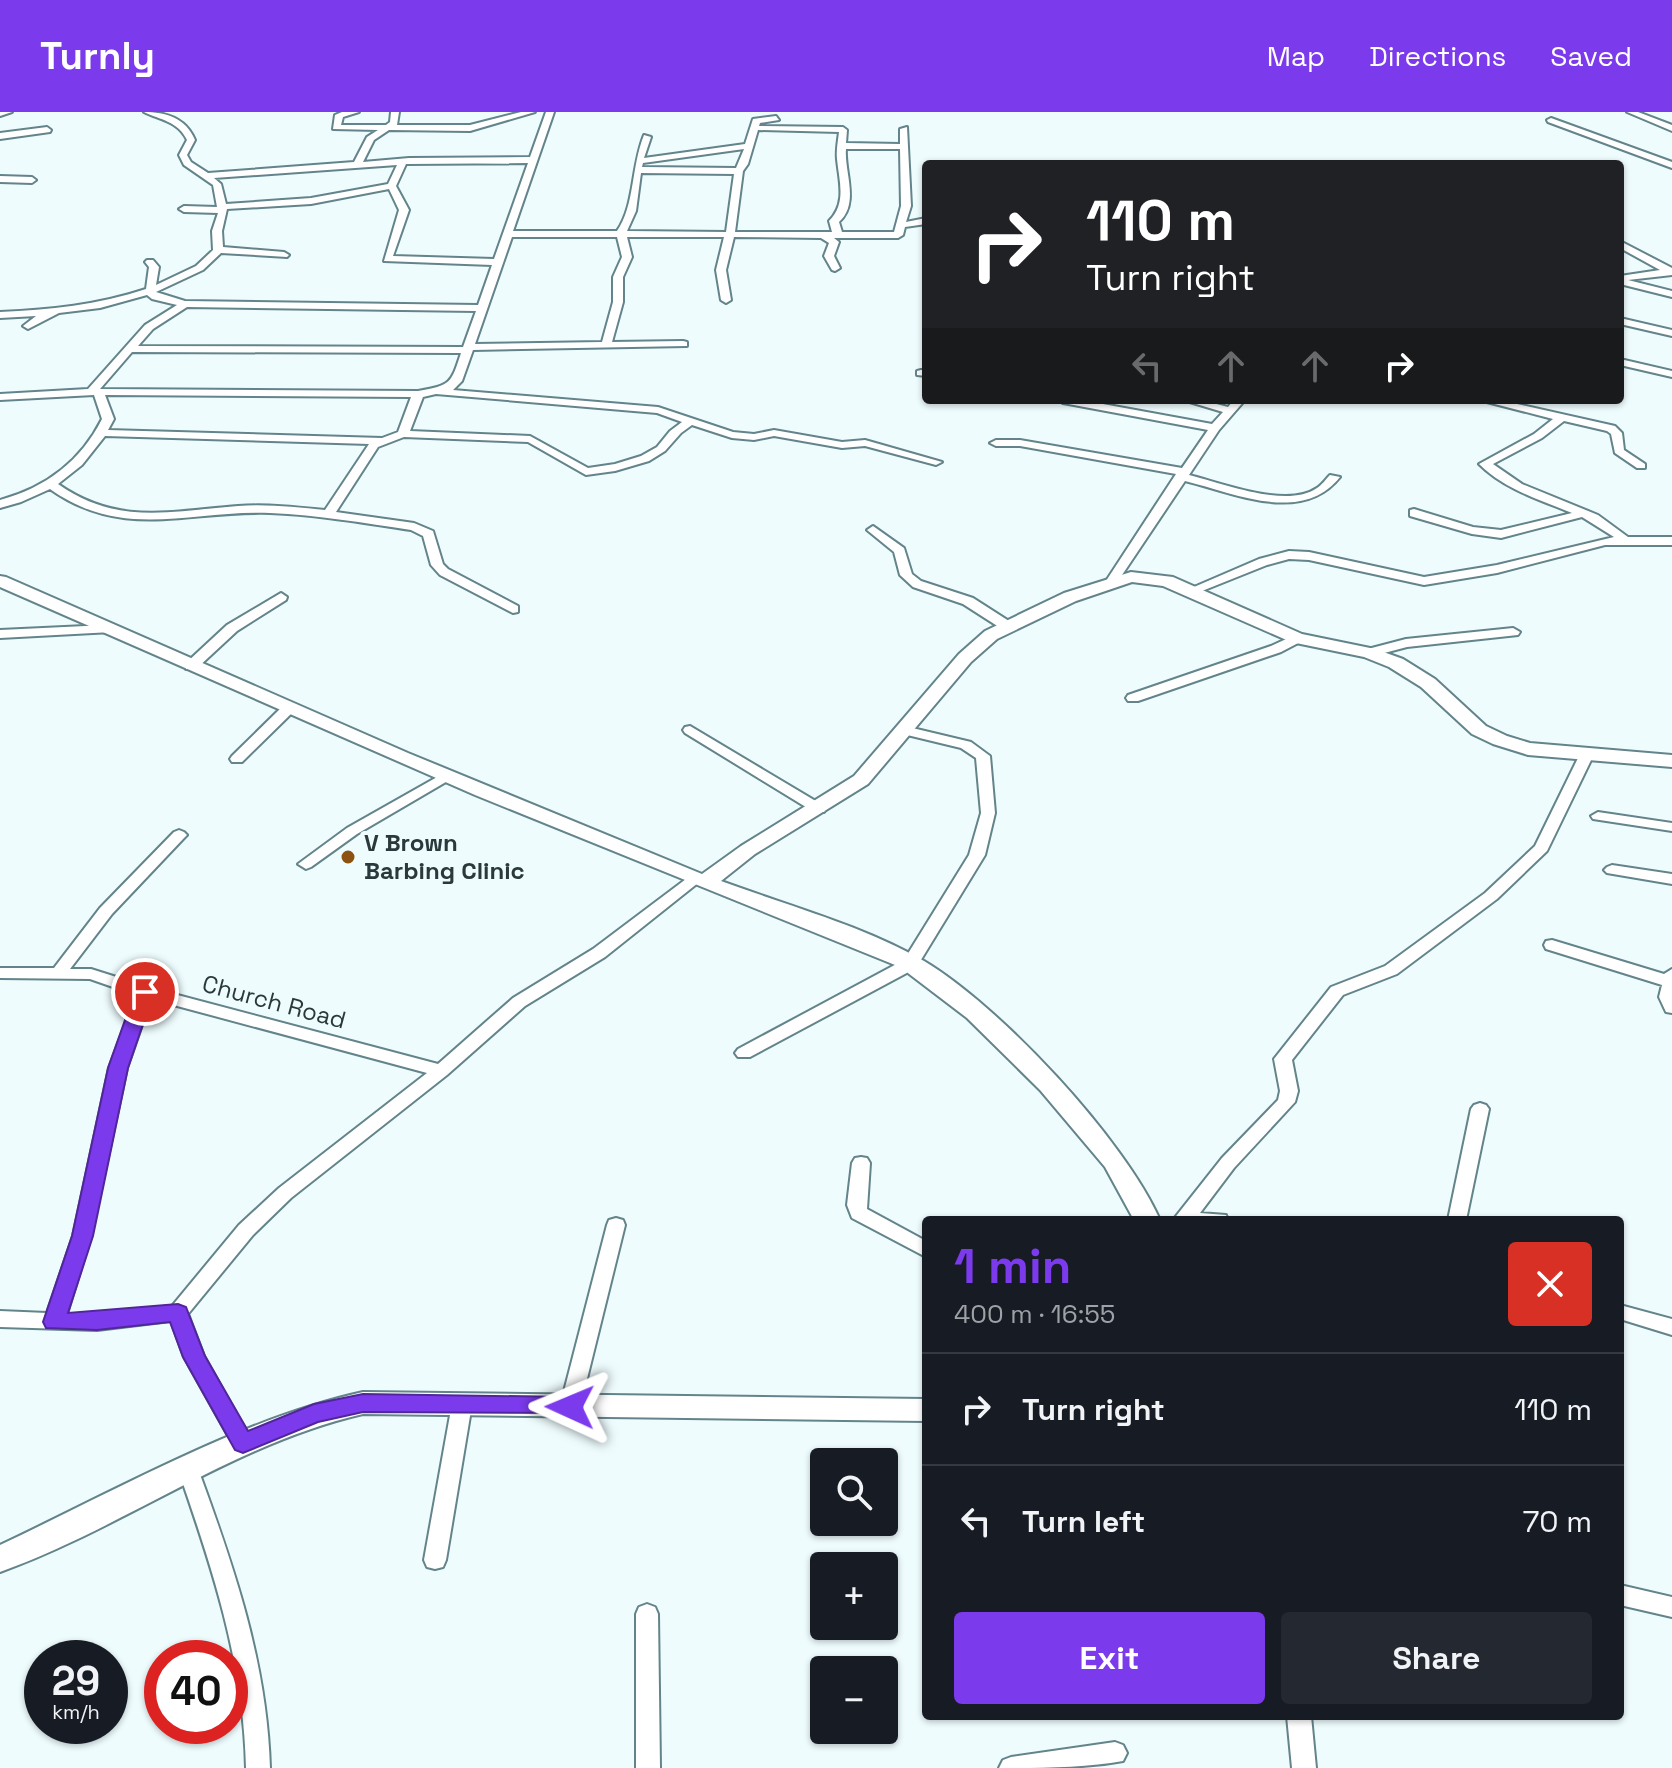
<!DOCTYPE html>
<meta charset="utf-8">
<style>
:root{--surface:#171b24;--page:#242831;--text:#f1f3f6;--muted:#9ea1a6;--line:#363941;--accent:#7c3aed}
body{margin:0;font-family:"Space Grotesk",sans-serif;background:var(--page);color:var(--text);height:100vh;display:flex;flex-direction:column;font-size:30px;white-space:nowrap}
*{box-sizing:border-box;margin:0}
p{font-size:26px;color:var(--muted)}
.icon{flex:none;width:44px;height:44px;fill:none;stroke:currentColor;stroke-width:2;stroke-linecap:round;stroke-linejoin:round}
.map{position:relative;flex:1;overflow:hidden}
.panel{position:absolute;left:922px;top:1104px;width:702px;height:504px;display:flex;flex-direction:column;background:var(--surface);border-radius:8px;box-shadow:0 2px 6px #0004}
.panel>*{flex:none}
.guide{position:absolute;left:922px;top:48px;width:702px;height:244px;border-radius:8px;box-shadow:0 2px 6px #0004;background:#202124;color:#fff;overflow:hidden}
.controls{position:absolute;left:810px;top:1336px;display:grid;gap:16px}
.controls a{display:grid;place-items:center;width:88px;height:88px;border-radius:8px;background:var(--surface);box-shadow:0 2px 6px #0004;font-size:40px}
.speed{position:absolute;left:24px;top:1528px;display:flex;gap:16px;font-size:40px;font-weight:700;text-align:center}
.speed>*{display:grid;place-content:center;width:104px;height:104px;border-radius:50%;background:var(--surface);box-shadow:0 2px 6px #0004;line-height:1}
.speed small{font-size:20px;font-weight:400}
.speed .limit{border:12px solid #d22;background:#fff;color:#111}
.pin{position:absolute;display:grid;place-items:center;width:68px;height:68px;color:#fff;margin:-34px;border:4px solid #fff;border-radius:50%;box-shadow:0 2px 8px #0007}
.me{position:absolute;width:88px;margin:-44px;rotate:271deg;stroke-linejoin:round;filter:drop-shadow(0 0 6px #0008)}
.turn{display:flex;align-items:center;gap:28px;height:168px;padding:0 32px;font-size:36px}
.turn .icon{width:104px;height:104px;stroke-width:2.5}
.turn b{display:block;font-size:56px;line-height:68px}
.lanes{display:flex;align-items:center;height:76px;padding:0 32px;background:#0003;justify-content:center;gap:40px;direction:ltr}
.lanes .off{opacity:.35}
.round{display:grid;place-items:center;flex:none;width:84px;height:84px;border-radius:8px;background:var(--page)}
.summary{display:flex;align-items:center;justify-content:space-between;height:136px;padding:0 32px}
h1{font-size:48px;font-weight:800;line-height:60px;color:var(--accent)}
.cta{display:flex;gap:16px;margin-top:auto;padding:16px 32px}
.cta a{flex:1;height:92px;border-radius:8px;background:var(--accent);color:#fff;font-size:32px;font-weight:800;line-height:92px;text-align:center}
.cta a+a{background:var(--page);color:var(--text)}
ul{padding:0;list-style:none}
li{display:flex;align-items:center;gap:24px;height:112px;padding:0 32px;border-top:2px solid var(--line)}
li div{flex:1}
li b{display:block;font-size:30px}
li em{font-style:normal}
header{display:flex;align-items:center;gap:48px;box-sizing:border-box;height:112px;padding:0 40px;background:var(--accent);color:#fff}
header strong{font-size:38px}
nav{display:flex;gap:44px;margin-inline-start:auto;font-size:28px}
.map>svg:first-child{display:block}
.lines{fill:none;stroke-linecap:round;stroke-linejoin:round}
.street-casing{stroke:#63848a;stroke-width:4}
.secondary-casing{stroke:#63848a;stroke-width:4}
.street{fill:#fff;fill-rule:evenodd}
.secondary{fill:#fff;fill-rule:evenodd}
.route{fill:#7c3aed;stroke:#51269a;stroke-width:2}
.poi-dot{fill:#8d5110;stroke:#eefcfe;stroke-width:3}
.labels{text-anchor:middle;stroke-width:8;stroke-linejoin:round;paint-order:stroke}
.poi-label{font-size:24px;font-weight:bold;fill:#2a393b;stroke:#eefcfe;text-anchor:start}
.street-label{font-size:24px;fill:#2a393b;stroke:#eefcfe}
</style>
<header>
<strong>Turnly</strong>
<nav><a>Map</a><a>Directions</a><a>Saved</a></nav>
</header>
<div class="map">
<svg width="1672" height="1656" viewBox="0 0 1672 1656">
<rect width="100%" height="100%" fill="#eefcfe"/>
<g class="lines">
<g class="street-casing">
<path id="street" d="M0 0H12L0 4Z
M144 0C166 0 186 6 195 28L187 43 191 50 208 61 354 50 367 25 378 18 333 17 335 3 342 0H359L343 5 341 13H386L390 10 391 0H399L397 13H470L521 0H535L470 19 389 18 374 28 363 50 409 46 530 45 546 0H554L513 119H617C635 93 631 55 644 23L651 25 644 46 745 32 753 7 776 4 779 8 760 11 759 14 843 15 847 18 846 31 900 32V17L907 15 911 94 906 110 926 106V112L905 115 903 123 898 126H834L839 130 834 144 840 156 835 159 832 158 824 144 829 131 821 126 734 125 726 158 731 188 726 191 721 188 716 158 724 125H627L632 145 623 165V190L612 230 683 229 687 230V234L473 238 462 269 453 278 658 295 733 320 754 322 774 318 842 330 865 328 942 350 936 353 865 334 842 336 774 324 754 328 732 326 692 313 681 321 665 339 649 349 615 359 586 363 528 330 404 325 378 335 336 400 414 411 433 419 443 452 448 457 518 494V500L513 501 440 463 431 453 423 424 411 418C364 411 318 403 270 401 189 398 123 429 50 377L21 390 0 396V388C45 376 81 349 102 307L94 283 0 288V282L88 277 145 213 177 193 152 187 147 183 100 196 59 201 28 217 23 214 36 204 0 206V200C49 198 98 193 146 177L149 155 145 150 147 148H153L159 155 156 173 196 154 213 138 212 119 218 101 184 100 179 97 184 94 217 95 213 73 184 53 179 43 187 28C178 9 160 8 144 0ZM758 18 839 20C838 29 836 38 837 47 839 69 847 91 829 109L832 120H735L743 59 748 52ZM744 37 736 56 642 55 643 51ZM846 37H900L901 94 894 120H842L839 110C860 91 844 60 846 37ZM528 51 494 147 393 144 409 98 396 74 406 52ZM397 53 388 72 311 86 226 92 221 72 214 66ZM641 61 734 62 726 120 627 119 636 99ZM389 77 399 98 384 149 492 153 478 193 185 189 156 180 203 158 221 141 287 145 289 143 284 140 223 135 222 119 227 97 311 92ZM512 125H617L622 145 613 165V190L602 230 475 232ZM187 195 476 199 463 235 138 234 153 217ZM132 240 461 241C451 272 451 273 418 279L100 277ZM436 282 657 301 682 310 670 319 657 335 641 344 615 352 588 356 530 324 410 319 423 285ZM105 283 411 285 398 320 382 326 108 318 114 307ZM105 324 369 332 325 398C296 395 267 392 238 394 170 399 118 414 58 372L82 353Z
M1627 0H1638L1672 13V19Z
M1551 6 1672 50V56L1548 10 1547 8Z
M47 15 51 18 50 20 0 27V21Z
M0 64 32 65 36 68 32 71 0 70Z
M1620 129 1672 156V163L1628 168 1672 179V185L1620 172V164L1660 158 1620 136Z
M1620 206 1672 218V224L1620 212Z
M1620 247 1672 259V265L1620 253Z
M921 258H926V264L917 263V259Z
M1058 288H1081L1212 312 1223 300 1183 288H1201L1228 295 1234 288H1245L1219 318 1189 363C1222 371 1287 397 1317 376 1322 373 1326 367 1330 363L1340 365C1302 413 1234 381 1185 369L1116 472H1108L1106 469 1176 362 1020 334H996L990 331 996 328H1020L1182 356 1208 318 1063 291Z
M1479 288H1499L1615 314 1622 321 1624 338 1645 352V356H1637L1615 341 1611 322 1607 319 1564 309 1542 326 1493 352 1522 372 1598 403 1628 425H1672V433H1605L1497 461 1424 473 1309 448 1289 447 1267 453 1197 481 1193 482 1187 478 1259 447 1289 439 1309 440 1424 465 1497 453 1614 425 1582 405 1501 426 1472 422 1410 404V398L1414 397 1473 415 1501 418 1572 401C1540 388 1504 377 1479 352L1534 322 1553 307Z
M873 414 904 436 912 462 921 469 973 486 1012 511V517H1002L963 492 913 475 900 463 894 440 867 418Z
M281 481 287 485 286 488 237 519 196 557H186V551L227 513Z
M107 513 114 517 112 520 0 526V518Z
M1513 516 1520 520 1518 523 1407 535 1369 545 1362 541 1364 538 1406 527Z
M1297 522 1304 526 1302 529 1281 540 1138 589H1128L1126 586 1128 583 1271 534Z
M289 592 294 593 296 596 294 599 242 650H232L230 647 232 644 284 593Z
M690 614 824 694 826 697 824 700H814L685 621 683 618 685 615Z
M904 614 971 630 990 644 995 701 985 743 916 856 750 945H738L735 941 738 937 904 848 969 743 981 701 976 646 961 636 899 621 897 618 899 615Z
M1586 640 1593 644 1547 739 1497 787 1397 862 1343 883 1292 948 1298 979 1295 990 1234 1056 1200 1101 1226 1103 1228 1108H1173L1222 1046 1278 988 1280 979 1274 947 1331 875 1385 854 1485 781 1535 734 1579 644Z
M446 660 451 661 453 664 451 667 357 722 311 755 306 757 298 752 347 716Z
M1598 700 1672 711V719L1593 707 1591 704Z
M179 718 184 720 187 723 184 726 112 802 70 857H91L151 876 438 952 513 886 593 837 690 764 695 762 703 767 605 845 525 894 447 963 291 1086 253 1123 188 1202 204 1244 253 1332 250 1338 243 1340 236 1338 184 1245 171 1209 97 1218 0 1215V1199L47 1201 73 1124 109 956 136 883 90 867 0 866V856H54L100 796 174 720ZM151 887 427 961 279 1076 239 1113 172 1194 97 1202H67L91 1124 127 956Z
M1612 753 1672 762V772L1607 761 1604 758 1607 755Z
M1552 828 1664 862 1672 857V901L1666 900 1659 885 1662 873 1546 837 1544 833 1546 829Z
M1480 991 1486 993 1489 997 1466 1108H1448L1471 997 1474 993Z
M861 1045 867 1046 870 1051 867 1097 926 1129V1145L852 1106 847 1093 852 1051 855 1046Z
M616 1106 623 1108 625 1113 580 1295 577 1301 570 1303 563 1301 560 1295 607 1113 609 1108Z
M1620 1193 1672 1207V1223L1620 1207Z
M462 1284 469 1286 472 1292 446 1448 443 1455 435 1457 427 1455 424 1448 452 1292 455 1286Z
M188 1348 195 1351 198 1357C234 1455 267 1551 270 1656H246C244 1551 212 1455 178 1357L181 1351Z
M1620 1473 1672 1485V1505L1620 1493Z
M647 1492 655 1495 658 1502 660 1656H636V1502L639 1495Z
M1287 1604H1311L1316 1656H1292Z
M1115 1630 1123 1633 1127 1641 1123 1649C1086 1656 1038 1656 999 1656L1003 1648 1011 1645Z"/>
</g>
<g class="secondary-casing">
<path id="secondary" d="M1131 460 1173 465 1302 522 1375 537 1403 547 1435 567 1486 614 1507 624 1530 631 1672 643V655L1528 643 1493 632 1472 622 1421 575 1389 555 1364 545 1291 530 1163 474 1132 470 1076 489 997 527 971 550 868 672 755 742 721 769C786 793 864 814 924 849 1001 895 1124 1027 1160 1108H1134L1105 1055 1040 978 967 906 900 855 475 683 0 475V464L6 465 408 641 702 762 741 734 854 664 959 542 985 519 1064 481Z
M363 1280 926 1287V1309L363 1302C233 1332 123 1416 0 1460V1433C115 1379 240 1307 363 1280Z"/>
</g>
<use href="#street" class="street"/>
<use href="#secondary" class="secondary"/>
</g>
<path class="route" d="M145 874 154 880 128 956 93 1124 68 1201 178 1192 186 1195 205 1244 248 1319 314 1292 363 1282 570 1285 578 1288 582 1295 578 1301 363 1300 318 1310 243 1341 235 1338 183 1245 170 1210 97 1218 46 1216 43 1210 72 1124 108 956 135 880Z"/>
<circle class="poi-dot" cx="348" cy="745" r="8"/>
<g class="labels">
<g class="poi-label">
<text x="364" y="739">V Brown<tspan x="364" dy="28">Barbing Clinic</tspan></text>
</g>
<g class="street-label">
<text transform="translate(274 890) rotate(15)" y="8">Church Road</text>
</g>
</g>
</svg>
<div class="controls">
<a><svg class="icon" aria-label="search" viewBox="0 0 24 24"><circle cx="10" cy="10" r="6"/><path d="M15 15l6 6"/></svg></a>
<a>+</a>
<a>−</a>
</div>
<div class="speed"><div>29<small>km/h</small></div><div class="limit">40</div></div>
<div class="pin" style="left:145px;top:880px;background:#d93025"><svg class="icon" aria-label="arrive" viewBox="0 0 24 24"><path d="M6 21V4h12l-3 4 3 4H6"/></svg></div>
<svg class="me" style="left:570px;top:1295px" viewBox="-20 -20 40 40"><path d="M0-17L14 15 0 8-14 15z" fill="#7c3aed" stroke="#fff" stroke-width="4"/></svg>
<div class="guide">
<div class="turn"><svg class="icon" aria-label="right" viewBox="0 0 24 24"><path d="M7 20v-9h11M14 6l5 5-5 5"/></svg><div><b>110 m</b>Turn right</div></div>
<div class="lanes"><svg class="icon off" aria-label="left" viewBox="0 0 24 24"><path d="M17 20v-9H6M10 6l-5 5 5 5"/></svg><svg class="icon off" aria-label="ahead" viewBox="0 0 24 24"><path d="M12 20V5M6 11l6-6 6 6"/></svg><svg class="icon off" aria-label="ahead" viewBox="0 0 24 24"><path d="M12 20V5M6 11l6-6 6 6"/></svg><svg class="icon" aria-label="right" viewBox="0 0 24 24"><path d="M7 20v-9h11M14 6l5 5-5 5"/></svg></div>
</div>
<section class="panel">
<div class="summary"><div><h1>1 min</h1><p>400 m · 16:55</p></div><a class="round" style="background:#d93025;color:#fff"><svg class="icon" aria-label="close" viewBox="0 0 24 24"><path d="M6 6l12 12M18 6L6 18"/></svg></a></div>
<ul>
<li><svg class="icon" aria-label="right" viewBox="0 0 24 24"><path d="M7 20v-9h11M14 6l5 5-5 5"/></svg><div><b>Turn right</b></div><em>110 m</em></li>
<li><svg class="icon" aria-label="left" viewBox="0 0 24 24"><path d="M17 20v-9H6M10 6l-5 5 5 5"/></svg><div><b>Turn left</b></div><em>70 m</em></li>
</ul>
<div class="cta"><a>Exit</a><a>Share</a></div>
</section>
</div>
